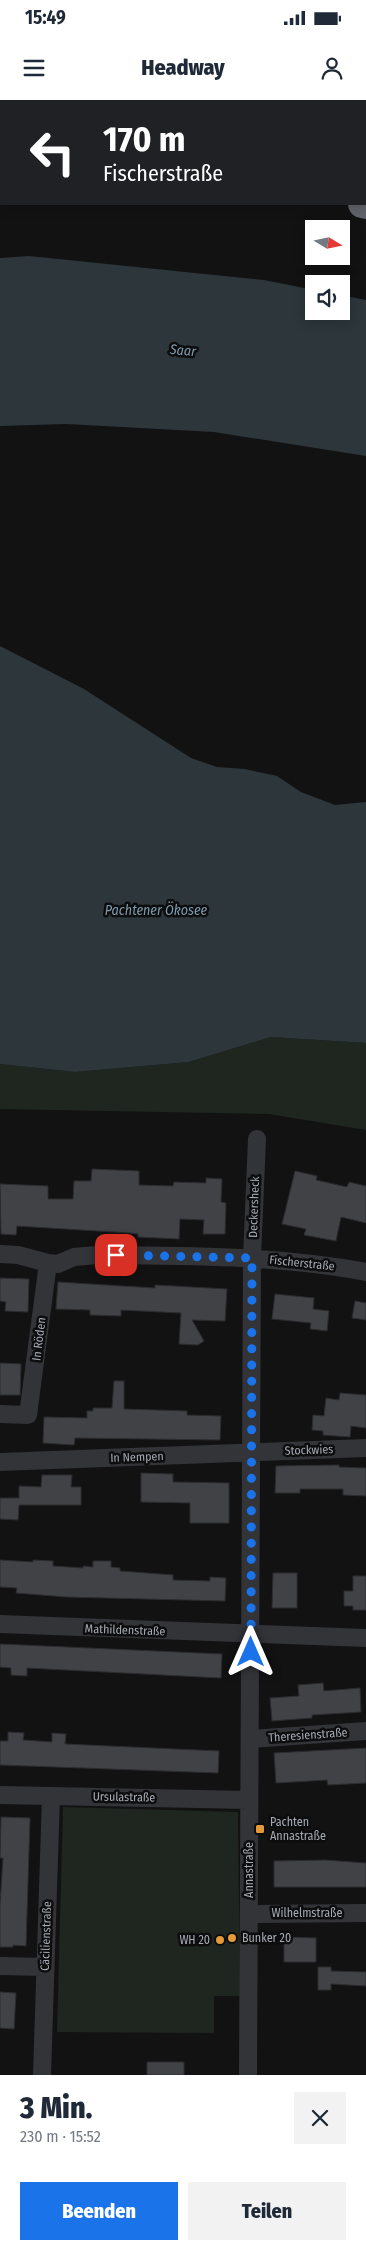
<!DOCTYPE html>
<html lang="de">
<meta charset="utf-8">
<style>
:root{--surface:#fff;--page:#f2f2f3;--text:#1f2937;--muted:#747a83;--accent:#1a73e8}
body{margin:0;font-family:"Fira Sans Condensed",sans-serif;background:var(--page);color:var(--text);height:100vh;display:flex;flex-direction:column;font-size:19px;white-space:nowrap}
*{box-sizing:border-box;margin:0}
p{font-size:16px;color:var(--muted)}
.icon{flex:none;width:28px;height:28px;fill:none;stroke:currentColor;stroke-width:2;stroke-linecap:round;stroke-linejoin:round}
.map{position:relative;height:1975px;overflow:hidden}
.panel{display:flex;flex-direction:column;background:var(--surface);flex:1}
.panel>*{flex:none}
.guide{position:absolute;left:0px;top:0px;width:366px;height:105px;box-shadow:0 2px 12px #0003;background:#202124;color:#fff;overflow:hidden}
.needle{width:32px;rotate:100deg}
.controls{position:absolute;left:305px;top:120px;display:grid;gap:10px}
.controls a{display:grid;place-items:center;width:45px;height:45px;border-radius:0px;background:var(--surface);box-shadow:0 2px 12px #0003;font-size:25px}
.pin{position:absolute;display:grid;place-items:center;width:42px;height:42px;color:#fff;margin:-21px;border-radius:10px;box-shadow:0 2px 8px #0006}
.me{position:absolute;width:55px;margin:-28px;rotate:0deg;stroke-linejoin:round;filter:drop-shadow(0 0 4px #0008)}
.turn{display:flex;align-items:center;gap:18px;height:105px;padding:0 20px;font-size:22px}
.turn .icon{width:65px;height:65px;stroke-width:2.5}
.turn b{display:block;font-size:35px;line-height:42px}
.round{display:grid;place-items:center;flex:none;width:52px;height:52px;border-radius:0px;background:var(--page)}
.headline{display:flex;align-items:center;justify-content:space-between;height:85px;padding:0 20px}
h1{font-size:30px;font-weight:800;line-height:38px}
.action{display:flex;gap:10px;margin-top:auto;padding:10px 20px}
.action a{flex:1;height:58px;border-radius:0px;background:var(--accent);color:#fff;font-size:20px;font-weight:800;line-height:58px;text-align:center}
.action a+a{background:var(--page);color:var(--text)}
.status{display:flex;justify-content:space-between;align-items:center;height:35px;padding:0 25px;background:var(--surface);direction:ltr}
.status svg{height:14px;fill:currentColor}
header{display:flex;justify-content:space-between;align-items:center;height:65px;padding:0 20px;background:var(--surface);font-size:22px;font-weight:800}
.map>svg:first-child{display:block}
.green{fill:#1f261f}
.water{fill:#2c363b}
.building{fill:#414246;stroke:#2c2c2f}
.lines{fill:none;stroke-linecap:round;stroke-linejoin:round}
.street{stroke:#333438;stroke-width:18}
.highway{stroke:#606369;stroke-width:28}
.route{stroke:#1a73e8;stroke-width:9;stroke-dasharray:0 16.2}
.poi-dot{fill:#e59938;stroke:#0d0d0e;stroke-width:2}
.labels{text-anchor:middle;stroke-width:5;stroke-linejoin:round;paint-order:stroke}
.street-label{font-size:12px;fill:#a4aab3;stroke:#0d0d0e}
.poi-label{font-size:12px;fill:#a4aab3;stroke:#0d0d0e;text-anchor:start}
.water-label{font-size:14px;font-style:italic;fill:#7d9bac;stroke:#0d0d0e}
</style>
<div class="status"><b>15:49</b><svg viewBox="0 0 49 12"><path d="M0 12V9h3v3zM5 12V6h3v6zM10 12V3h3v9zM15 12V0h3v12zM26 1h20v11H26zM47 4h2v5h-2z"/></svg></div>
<header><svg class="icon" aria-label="menu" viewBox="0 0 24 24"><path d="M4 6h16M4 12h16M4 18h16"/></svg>Headway<svg class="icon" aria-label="person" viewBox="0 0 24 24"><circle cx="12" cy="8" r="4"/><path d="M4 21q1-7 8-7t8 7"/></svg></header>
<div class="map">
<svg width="366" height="1975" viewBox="0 0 366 1975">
<rect width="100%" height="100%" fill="#121213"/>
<path class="green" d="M271 937 366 943V1030L269 1014 0 1009V964L75 972 189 962Z
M63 1707 238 1712 240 1896H214V1933L57 1932Z"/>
<path class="water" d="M29 156 264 180 314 190V211H341V195L366 200V356L214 332 66 324 0 326V158Z
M0 546 84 589 191 658 217 667 245 669 277 676 301 692 335 705 366 702V943L271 937 189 962 75 972 0 964Z"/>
<path class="building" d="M92 1069 139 1071V1085L173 1086 174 1082 206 1083V1078L222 1079 221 1102 226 1103 225 1134H203L204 1120 180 1119 179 1139 138 1137V1134L130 1133 17 1126 16 1135 1 1134 0 1084 48 1086V1099H73L74 1081H91Z
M295 1071 317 1076 316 1080 347 1087 349 1082 366 1086V1123L341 1117 336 1141 304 1135 306 1129 282 1124Z
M0 1178 29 1179 28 1212 5 1211 6 1202 0 1201Z
M58 1182 155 1188V1185L227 1189 225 1221 192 1220 204 1241 198 1245 179 1244 181 1213 121 1210V1216L90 1215V1210L56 1209Z
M275 1194 314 1198 313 1209 329 1211 327 1231 310 1229 311 1223 272 1219Z
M355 1201 366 1203V1220L352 1218Z
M0 1263 21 1264 20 1295H0Z
M114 1281H124V1309L187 1311V1315L221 1316 220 1340 75 1338 74 1345 43 1343 44 1317 87 1318V1311H93V1308H112Z
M340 1293 366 1295V1328L351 1326 350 1337 323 1335V1331L312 1330 313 1315 324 1316 326 1298 339 1300Z
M339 1365V1367L366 1368V1396L343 1395V1389H300V1393H275L276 1366Z
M141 1373 173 1374V1382L229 1383V1423H190V1403L141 1402Z
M42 1375H72L71 1387H81V1405H19L18 1420 0 1419V1398H19V1386L41 1387Z
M0 1460 33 1462V1460L53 1461V1466L83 1468V1466L93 1467V1461H111V1467L120 1468V1471L173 1475V1480L210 1481V1477L226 1478 225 1501 66 1497 16 1493 17 1488 0 1487Z
M273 1473H297V1508H272Z
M353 1476H366V1510H353V1506H344V1491H353Z
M0 1544 222 1554 221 1578 27 1568V1576L11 1575V1568L0 1567Z
M323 1583 324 1591 360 1588 361 1612 312 1615V1618L272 1621 270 1598 299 1596 298 1585Z
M8 1632 24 1633 23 1640 52 1642V1633L66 1634 65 1644 219 1651 218 1673 0 1665V1641H8Z
M366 1648V1683L328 1685 327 1680 276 1683 274 1653Z
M1 1717 30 1718 26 1846 13 1845V1847H0V1804L3 1758H0Z
M325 1760 366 1763V1787H274V1761Z
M284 1837 316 1838V1862H284Z
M318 1867H331V1871L366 1872V1886L331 1884V1890H318Z
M0 1892 16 1893 14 1929 0 1928Z
M147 1962H184V1975H147Z"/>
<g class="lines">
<path class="street" d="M0 1154 18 1155 48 1163 58 1164 74 1157 97 1155C187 1156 277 1155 366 1172
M0 1314 28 1315 48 1163
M0 1362 366 1348
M0 1524 366 1538
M250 1639 366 1631
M0 1695 248 1700
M249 1814 366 1813
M0 1866 45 1867
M42 1975 51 1696
M248 1975 252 1158 257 1039"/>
<path class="highway" d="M24 0 33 1
M0 22H1
M0 50H1
M365 75 366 76
M0 82H1
M362 104 366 105"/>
</g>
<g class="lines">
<path class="route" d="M116 1155 252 1158 251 1552"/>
</g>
<g class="poi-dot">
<rect x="255" y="1724" width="10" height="10" rx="2.5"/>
<circle cx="232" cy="1838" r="5"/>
<circle cx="220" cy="1840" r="5"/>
</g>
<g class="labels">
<g class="street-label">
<text transform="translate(254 1107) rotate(-88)" y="4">Deckersheck</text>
<text transform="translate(302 1163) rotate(6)" y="4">Fischerstraße</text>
<text transform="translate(39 1239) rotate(-83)" y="4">In Röden</text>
<text transform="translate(309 1350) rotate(-2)" y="4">Stockwies</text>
<text transform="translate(137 1357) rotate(-2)" y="4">In Nempen</text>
<text transform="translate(125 1530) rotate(2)" y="4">Mathildenstraße</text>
<text transform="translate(308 1635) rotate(-4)" y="4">Theresienstraße</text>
<text transform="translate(124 1697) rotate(1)" y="4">Ursulastraße</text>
<text transform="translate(249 1770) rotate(-90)" y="4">Annastraße</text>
<text x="307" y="1817">Wilhelmstraße</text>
<text transform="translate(46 1836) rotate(-88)" y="4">Cäcilienstraße</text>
</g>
<g class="poi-label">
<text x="270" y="1726">Pachten<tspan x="270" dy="14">Annastraße</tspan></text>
<text x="242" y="1842">Bunker 20</text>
<text x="210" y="1844" text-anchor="end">WH 20</text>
</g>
<g class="water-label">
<text transform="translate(183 250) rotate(5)" y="5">Saar</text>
<text x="156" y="815">Pachtener Ökosee</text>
</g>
</g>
</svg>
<div class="controls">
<a><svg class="needle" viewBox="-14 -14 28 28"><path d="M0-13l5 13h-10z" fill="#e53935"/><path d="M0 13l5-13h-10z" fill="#747a83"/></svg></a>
<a><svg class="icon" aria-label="sound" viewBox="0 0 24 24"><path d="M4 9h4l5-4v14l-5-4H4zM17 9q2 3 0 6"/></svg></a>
</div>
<div class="pin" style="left:116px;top:1155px;background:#d93025"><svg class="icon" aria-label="arrive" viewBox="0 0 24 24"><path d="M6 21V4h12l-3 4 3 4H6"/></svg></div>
<svg class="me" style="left:251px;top:1552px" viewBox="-20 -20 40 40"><path d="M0-17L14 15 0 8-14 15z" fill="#1a73e8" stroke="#fff" stroke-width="4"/></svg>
<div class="guide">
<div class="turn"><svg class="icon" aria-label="left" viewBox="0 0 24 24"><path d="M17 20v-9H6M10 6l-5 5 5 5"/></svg><div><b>170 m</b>Fischerstraße</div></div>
</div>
</div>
<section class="panel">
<div class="headline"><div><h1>3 Min.</h1><p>230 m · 15:52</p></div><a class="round"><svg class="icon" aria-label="close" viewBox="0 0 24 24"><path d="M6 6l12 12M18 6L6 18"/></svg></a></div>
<div class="action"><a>Beenden</a><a>Teilen</a></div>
</section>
